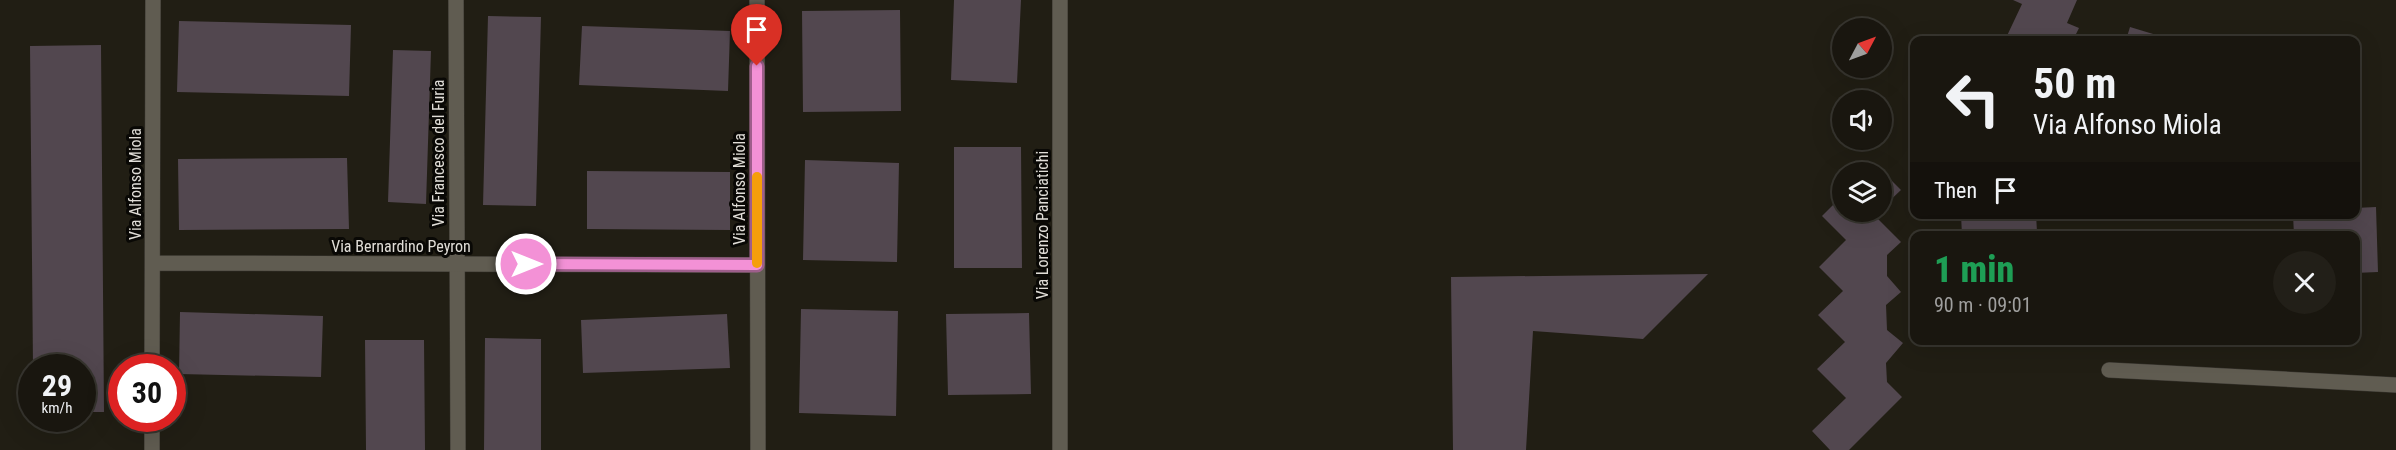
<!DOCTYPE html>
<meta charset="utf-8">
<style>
:root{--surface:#19160f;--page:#221f18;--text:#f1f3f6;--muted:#9f9f9e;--line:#37352f}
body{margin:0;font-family:"Roboto Condensed",sans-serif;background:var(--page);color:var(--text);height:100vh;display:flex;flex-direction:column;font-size:22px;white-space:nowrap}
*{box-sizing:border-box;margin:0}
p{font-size:20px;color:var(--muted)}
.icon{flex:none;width:33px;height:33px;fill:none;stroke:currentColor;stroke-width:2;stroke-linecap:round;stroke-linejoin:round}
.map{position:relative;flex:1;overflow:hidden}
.sheet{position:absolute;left:1910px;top:231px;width:450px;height:114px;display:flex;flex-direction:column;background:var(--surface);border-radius:12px;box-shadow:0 6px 24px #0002,0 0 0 2px var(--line)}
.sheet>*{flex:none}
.hud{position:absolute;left:1910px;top:36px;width:450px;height:183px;border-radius:12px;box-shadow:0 6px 24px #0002,0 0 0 2px var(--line);background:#19160f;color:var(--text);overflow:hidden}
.needle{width:39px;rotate:49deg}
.controls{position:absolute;left:1832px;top:18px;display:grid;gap:12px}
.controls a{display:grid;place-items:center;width:60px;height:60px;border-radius:50%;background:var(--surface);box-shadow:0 6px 24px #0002,0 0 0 2px var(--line);font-size:30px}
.speed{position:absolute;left:18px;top:354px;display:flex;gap:12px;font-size:30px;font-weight:700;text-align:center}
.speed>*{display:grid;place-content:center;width:78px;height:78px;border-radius:50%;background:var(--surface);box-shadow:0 6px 24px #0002,0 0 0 2px var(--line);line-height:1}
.speed small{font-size:15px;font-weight:400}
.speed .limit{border:9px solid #d22;background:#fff;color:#111}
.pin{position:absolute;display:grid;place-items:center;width:51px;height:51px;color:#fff;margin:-62px -26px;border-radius:50% 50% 50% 0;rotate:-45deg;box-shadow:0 0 6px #0007}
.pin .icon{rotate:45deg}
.me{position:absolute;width:66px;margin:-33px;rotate:90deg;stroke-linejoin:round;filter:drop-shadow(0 0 4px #0008)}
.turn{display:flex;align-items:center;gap:21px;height:126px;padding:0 24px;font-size:27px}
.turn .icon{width:78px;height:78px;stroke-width:2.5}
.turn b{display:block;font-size:42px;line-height:51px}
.then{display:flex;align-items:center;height:57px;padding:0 24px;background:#0003;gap:12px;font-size:22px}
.round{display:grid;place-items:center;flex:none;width:63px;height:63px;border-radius:32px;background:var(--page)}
.summary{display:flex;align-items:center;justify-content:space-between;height:102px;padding:0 24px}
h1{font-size:36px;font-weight:800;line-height:45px;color:#1e9e55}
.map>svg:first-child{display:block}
.building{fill:#52474f}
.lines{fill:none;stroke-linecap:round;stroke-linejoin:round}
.service-casing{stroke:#3a3731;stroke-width:16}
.pedestrian-casing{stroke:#3a3731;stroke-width:16}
.minor-casing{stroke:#3a3731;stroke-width:16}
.service{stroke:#605c51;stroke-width:15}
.pedestrian{stroke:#605c51;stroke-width:15}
.minor{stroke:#605c51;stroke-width:15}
.route-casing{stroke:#9e5e8b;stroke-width:15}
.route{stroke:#f391d6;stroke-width:10}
.slow{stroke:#f59e0b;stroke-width:10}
.labels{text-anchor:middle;stroke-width:6;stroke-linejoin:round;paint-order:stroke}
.street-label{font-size:16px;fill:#e0ddd7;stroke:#090805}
</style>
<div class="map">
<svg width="2396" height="450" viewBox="0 0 2396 450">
<rect width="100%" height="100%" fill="#211e14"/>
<path class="building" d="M954 0H1021L1017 83 951 80Z
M2013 0H2077L2067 23 2079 28 2073 40H2005L2022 4Z
M900 10 901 111 803 112 802 11Z
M488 16 541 17 536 206 483 205Z
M179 21 351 25 349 96 177 92Z
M582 26 730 31 728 91 579 85Z
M2130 27 2173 40H2126Z
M101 45 104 412H82V368H33L30 46Z
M393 50 431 51 426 204 388 202Z
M954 147H1021L1022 268H954Z
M347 158 349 229 179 230 178 159Z
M805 160 899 163 897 262 803 260Z
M1875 164 1901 190 1881 209V172H1866Z
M587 171 730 172V230L587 229Z
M1842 196V212H1879L1875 216 1901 242 1887 255V276L1901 292 1886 305 1887 330 1903 343 1886 363 1887 382 1902 397 1849 450H1830L1812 431 1846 398 1817 369 1845 342 1818 315 1843 291 1819 267 1846 240 1822 216Z
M2376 207 2378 272 2355 273V236H2294L2293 214H2355V208Z
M1961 214H2036L2037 232H2052V236H1962Z
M1708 274 1643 339 1533 331 1526 450H1453L1451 277Z
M801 309 898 311 896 416 799 413Z
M180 312 323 316 321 377 179 374Z
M1029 313 1031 394 948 395 946 314Z
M727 314 730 368 583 373 581 320Z
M485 338 541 339V450H484Z
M365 340H424L425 450H366Z"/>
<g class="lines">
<g class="service-casing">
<path id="service" d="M2109 370 2396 385"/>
</g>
<g class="pedestrian-casing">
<path id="pedestrian" d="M456 0 458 450"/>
</g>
<g class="minor-casing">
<path id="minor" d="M757 0 758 450
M153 263 757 265
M152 368 153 0
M152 450V418
M1060 450V0"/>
</g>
<use href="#service" class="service"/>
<use href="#pedestrian" class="pedestrian"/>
<use href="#minor" class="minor"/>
</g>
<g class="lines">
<g class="route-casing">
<path id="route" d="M526 264 757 265V66"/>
</g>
<use href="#route" class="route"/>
<path class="slow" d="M757 263V177"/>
</g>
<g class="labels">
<g class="street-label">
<text transform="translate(438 153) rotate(-90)" y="6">Via Francesco del Furia</text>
<text transform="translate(135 184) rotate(-90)" y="6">Via Alfonso Miola</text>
<text transform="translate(739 189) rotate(-90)" y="6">Via Alfonso Miola</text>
<text transform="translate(1042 225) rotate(-90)" y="6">Via Lorenzo Panciatichi</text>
<text x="401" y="252">Via Bernardino Peyron</text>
</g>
</g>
</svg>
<div class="controls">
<a><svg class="needle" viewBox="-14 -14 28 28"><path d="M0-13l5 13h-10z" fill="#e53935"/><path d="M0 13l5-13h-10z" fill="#9f9f9e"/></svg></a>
<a><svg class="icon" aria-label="sound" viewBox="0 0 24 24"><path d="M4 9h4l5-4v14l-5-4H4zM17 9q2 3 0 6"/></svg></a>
<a><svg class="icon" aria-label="layers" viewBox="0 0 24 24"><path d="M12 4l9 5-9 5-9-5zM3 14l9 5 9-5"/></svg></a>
</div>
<div class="speed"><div>29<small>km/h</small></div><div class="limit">30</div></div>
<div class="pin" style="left:757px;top:66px;background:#d93025"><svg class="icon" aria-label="arrive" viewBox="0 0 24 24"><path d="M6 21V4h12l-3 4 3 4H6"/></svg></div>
<svg class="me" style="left:526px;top:264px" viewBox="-20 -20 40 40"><circle r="17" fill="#f391d6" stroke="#fff" stroke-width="3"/><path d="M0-11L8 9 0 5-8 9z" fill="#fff"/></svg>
<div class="hud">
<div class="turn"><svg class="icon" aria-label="left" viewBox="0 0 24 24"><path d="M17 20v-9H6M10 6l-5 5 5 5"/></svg><div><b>50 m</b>Via Alfonso Miola</div></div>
<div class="then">Then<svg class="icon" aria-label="arrive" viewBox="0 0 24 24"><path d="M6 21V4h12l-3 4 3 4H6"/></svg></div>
</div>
<section class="sheet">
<div class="summary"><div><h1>1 min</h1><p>90 m · 09:01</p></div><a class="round"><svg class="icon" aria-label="close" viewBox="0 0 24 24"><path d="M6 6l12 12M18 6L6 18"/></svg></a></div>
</section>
</div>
